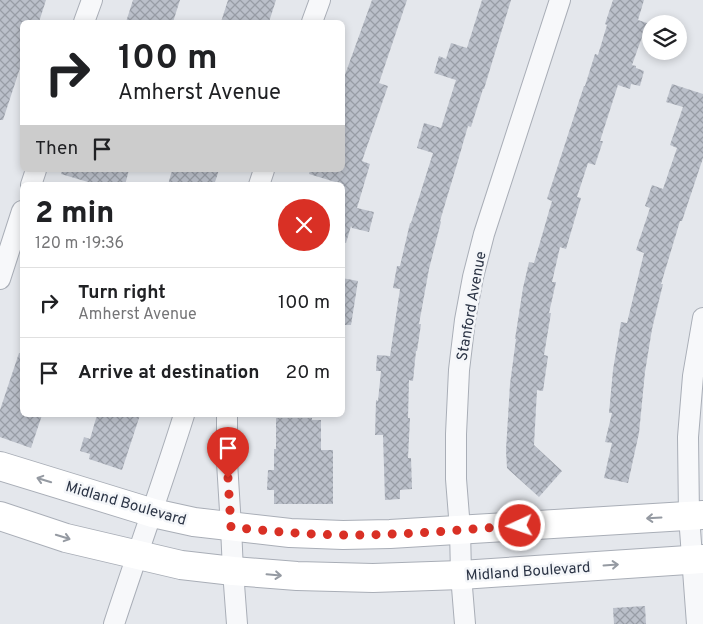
<!DOCTYPE html>
<meta charset="utf-8">
<style>
:root{--surface:#fff;--page:#f2f2f2;--text:#202124;--muted:#757577;--line:#e0e0e0}
body{margin:0;font-family:Overpass,sans-serif;background:var(--page);color:var(--text);height:100vh;display:flex;flex-direction:column;font-size:19px;white-space:nowrap}
*{box-sizing:border-box;margin:0}
p{font-size:16px;color:var(--muted)}
.icon{flex:none;width:28px;height:28px;fill:none;stroke:currentColor;stroke-width:2;stroke-linecap:round;stroke-linejoin:round}
.map{position:relative;flex:1;overflow:hidden}
.sheet{position:absolute;left:20px;top:182px;width:325px;height:235px;display:flex;flex-direction:column;background:var(--surface);border-radius:8px;box-shadow:0 2px 8px #0003}
.sheet>*{flex:none}
.top-card{position:absolute;left:20px;top:20px;width:325px;height:152px;border-radius:8px;box-shadow:0 2px 8px #0003;background:#fff;color:var(--text);overflow:hidden}
.controls{position:absolute;left:642px;top:15px;display:grid;gap:10px}
.controls a{display:grid;place-items:center;width:45px;height:45px;border-radius:50%;background:var(--surface);box-shadow:0 2px 8px #0003;font-size:25px}
.pin{position:absolute;display:grid;place-items:center;width:42px;height:42px;color:#fff;margin:-51px -21px;border-radius:50% 50% 50% 0;rotate:-45deg;box-shadow:0 0 5px #0007}
.pin .icon{rotate:45deg}
.me{position:absolute;width:55px;margin:-28px;rotate:267deg;stroke-linejoin:round;filter:drop-shadow(0 0 4px #0008)}
.turn{display:flex;align-items:center;gap:18px;height:105px;padding:0 15px;font-size:22px}
.turn .icon{width:65px;height:65px;stroke-width:2.5}
.turn b{display:block;font-size:35px;line-height:42px}
.then{display:flex;align-items:center;height:48px;padding:0 15px;background:#0003;gap:10px;font-size:19px}
.round{display:grid;place-items:center;flex:none;width:52px;height:52px;border-radius:26px;background:var(--page)}
.headline{display:flex;align-items:center;justify-content:space-between;height:85px;padding:0 15px}
h1{font-size:30px;font-weight:800;line-height:38px}
ul{padding:0;list-style:none}
li{display:flex;align-items:center;gap:15px;height:70px;padding:0 15px;border-top:1px solid var(--line)}
li div{flex:1}
li b{display:block;font-size:19px}
li em{font-style:normal}
.map>svg:first-child{display:block}
.building{fill:url(#building-cross-hatch)}
.lines{fill:none;stroke-linecap:round;stroke-linejoin:round}
.minor-casing{stroke:#a9aeb7;stroke-width:22}
.secondary-casing{stroke:#a9aeb7;stroke-width:30}
.minor{stroke:#f7f8fa;stroke-width:20}
.secondary{stroke:#fff;stroke-width:28}
.oneway{stroke:#959aa2}
.route{stroke:#d93025;stroke-width:9;stroke-dasharray:0 16.2}
.labels{text-anchor:middle;stroke-width:5;stroke-linejoin:round;paint-order:stroke}
.street-label{font-size:15px;fill:#2b3445;stroke:#f4f6f9}
</style>
<div class="map">
<svg width="703" height="624" viewBox="0 0 703 624">
<defs>
<pattern id="building-cross-hatch" width="8" height="8" patternUnits="userSpaceOnUse" patternTransform="scale(1.25)"><rect width="8" height="8" fill="#bbc0ca"/><path d="M0 0l8 8M0 8l8-8" fill="none" stroke="#989da6"/></pattern>
</defs>
<rect width="100%" height="100%" fill="#e4e7ec"/>
<path class="building" d="M0 0H46L39 22H22V62L3 120H0Z
M133 0H180L173 22H126Z
M228 0H276L269 22H221Z
M372 0H407L379 83 388 86 362 161 370 164 357 208 374 212 369 232 352 228 351 226 346 243 342 242V184L309 174 310 170H342V83Z
M482 0H511L484 89H483L471 127 468 126 457 164 440 221 441 222 429 269 419 324H421L417 351H416L413 381 409 380 408 418H410L408 458H411L412 489 400 490V499L385 500 383 435H375L376 400 378 401 381 371H376L377 355 390 356 400 289 393 288 397 266H400L410 223H411L433 153 417 148 424 123 441 128 456 80 434 73 439 56 446 59 451 43 467 48Z
M613 0H644L638 20 647 23 632 65 636 66V68L644 71 640 86 631 84 630 89 618 85 600 141H603L595 165 588 163 577 197 581 198 566 249 560 247 552 282H556L549 313H551L544 355 548 356 543 391 537 390 534 445 562 471 539 497 507 468 506 450 510 384 516 339H515L523 288 529 262 534 263 552 201 547 199 584 86H585L595 54 598 55 607 25 605 24Z
M672 84 703 94V158L682 221H680L661 284H663L652 329 645 372 639 433 628 483 604 478 612 443 605 442 612 413H609L613 370 621 322 627 323 644 253 636 250 650 208 645 206 652 185 663 189 677 148 670 145 683 107 666 102Z
M62 170H129L125 185H98L61 174Z
M172 170H219L214 185H168Z
M342 278 358 281 351 325H342Z
M19 353H22V415H42L31 448 0 437V410Z
M97 415H140L122 470 89 459 90 454 80 451 84 437 90 439Z
M276 418H312V420H321V450H333V504H274V490H267L268 470H274V449H276Z
M645 606 646 624H614L613 608Z"/>
<g class="lines">
<g class="minor-casing">
<path id="minor" d="M84 22 92 0
M312 22 320 0
M31 185 36 170
M259 185 264 170
M0 279 22 211
M227 415V462L231 527 233 571 237 624
M114 624C137 554 162 485 184 415
M465 624 461 575 460 529 456 479V434L459 370 465 320 473 277 484 234 560 0
M697 624 689 516 688 437 693 376 703 318"/>
</g>
<g class="secondary-casing">
<path id="secondary" d="M0 466 153 513 194 522 290 533 343 535 390 534 703 515
M0 516 66 538 181 565 233 571 297 576 373 578 461 575 703 559"/>
</g>
<use href="#minor" class="minor"/>
<use href="#secondary" class="secondary"/>
</g>
<defs><path id="oneway-shaft" d="M-6 0H5M1.5-3L5.5 0L1.5 3" fill="none" stroke-width="1.6" stroke-linecap="round" stroke-linejoin="round" transform="scale(1.25)"/></defs>
<g class="oneway">
<use href="#oneway-shaft" transform="translate(44 480) rotate(-163)"/>
<use href="#oneway-shaft" transform="translate(654 518) rotate(177)"/>
<use href="#oneway-shaft" transform="translate(63 537) rotate(17)"/>
<use href="#oneway-shaft" transform="translate(611 565) rotate(-4)"/>
<use href="#oneway-shaft" transform="translate(274 575) rotate(5)"/>
</g>
<g class="lines">
<path class="route" d="M228 478 231 527C284 533 338 537 391 534 434 533 477 528 520 526"/>
</g>
<g class="labels">
<g class="street-label">
<text transform="translate(471 306) rotate(-80)" y="5">Stanford Avenue</text>
<text transform="translate(126 503) rotate(16)" y="5">Midland Boulevard</text>
<text transform="translate(528 571) rotate(-4)" y="5">Midland Boulevard</text>
</g>
</g>
</svg>
<div class="controls">
<a><svg class="icon" aria-label="layers" viewBox="0 0 24 24"><path d="M12 4l9 5-9 5-9-5zM3 14l9 5 9-5"/></svg></a>
</div>
<div class="pin" style="left:228px;top:478px;background:#d93025"><svg class="icon" aria-label="arrive" viewBox="0 0 24 24"><path d="M6 21V4h12l-3 4 3 4H6"/></svg></div>
<svg class="me" style="left:520px;top:526px" viewBox="-20 -20 40 40"><circle r="17" fill="#d93025" stroke="#fff" stroke-width="3"/><path d="M0-11L8 9 0 5-8 9z" fill="#fff"/></svg>
<div class="top-card">
<div class="turn"><svg class="icon" aria-label="right" viewBox="0 0 24 24"><path d="M7 20v-9h11M14 6l5 5-5 5"/></svg><div><b>100 m</b>Amherst Avenue</div></div>
<div class="then">Then<svg class="icon" aria-label="arrive" viewBox="0 0 24 24"><path d="M6 21V4h12l-3 4 3 4H6"/></svg></div>
</div>
<section class="sheet">
<div class="headline"><div><h1>2 min</h1><p>120 m · 19:36</p></div><a class="round" style="background:#d93025;color:#fff"><svg class="icon" aria-label="close" viewBox="0 0 24 24"><path d="M6 6l12 12M18 6L6 18"/></svg></a></div>
<ul>
<li><svg class="icon" aria-label="right" viewBox="0 0 24 24"><path d="M7 20v-9h11M14 6l5 5-5 5"/></svg><div><b>Turn right</b><p>Amherst Avenue</p></div><em>100 m</em></li>
<li><svg class="icon" aria-label="arrive" viewBox="0 0 24 24"><path d="M6 21V4h12l-3 4 3 4H6"/></svg><div><b>Arrive at destination</b></div><em>20 m</em></li>
</ul>
</section>
</div>
